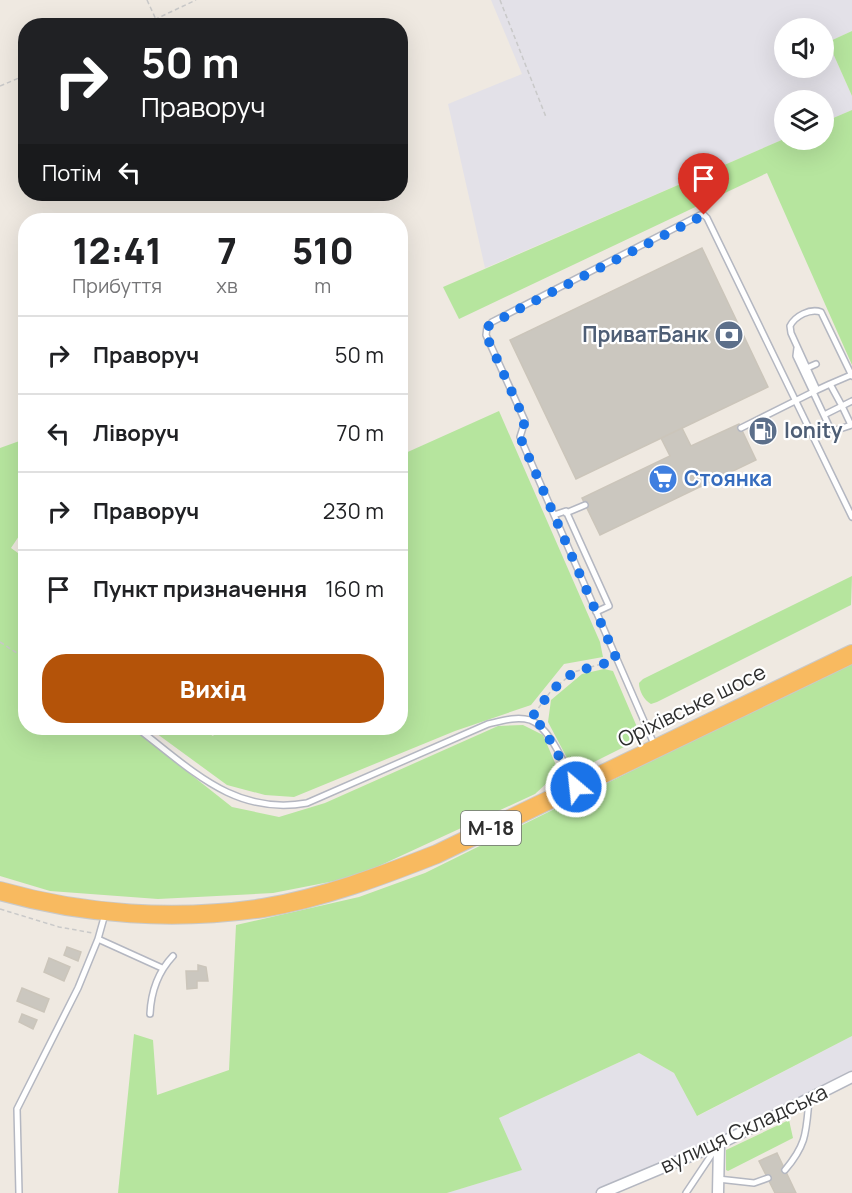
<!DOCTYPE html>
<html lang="uk">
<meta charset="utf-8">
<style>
:root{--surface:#fff;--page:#f2f2f2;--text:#202124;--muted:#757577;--line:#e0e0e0;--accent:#b45309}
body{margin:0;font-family:Manrope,sans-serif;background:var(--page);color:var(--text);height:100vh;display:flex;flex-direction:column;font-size:22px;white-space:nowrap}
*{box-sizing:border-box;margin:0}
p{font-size:20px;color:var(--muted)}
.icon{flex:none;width:33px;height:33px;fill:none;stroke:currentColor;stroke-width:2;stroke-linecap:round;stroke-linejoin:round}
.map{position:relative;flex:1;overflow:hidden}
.drawer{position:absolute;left:18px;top:213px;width:390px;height:522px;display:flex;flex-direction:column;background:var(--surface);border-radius:24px;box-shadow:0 6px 24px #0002}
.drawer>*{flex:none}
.banner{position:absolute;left:18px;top:18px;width:390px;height:183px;border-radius:24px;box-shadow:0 6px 24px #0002;background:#202124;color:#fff;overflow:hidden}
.tools{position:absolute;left:774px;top:18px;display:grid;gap:12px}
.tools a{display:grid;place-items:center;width:60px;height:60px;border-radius:50%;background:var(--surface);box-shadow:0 6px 24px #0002;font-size:30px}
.pin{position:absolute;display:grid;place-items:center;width:51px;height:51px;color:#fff;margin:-62px -26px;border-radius:50% 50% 50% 0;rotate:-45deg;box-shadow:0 0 6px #0007}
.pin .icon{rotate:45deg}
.me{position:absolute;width:66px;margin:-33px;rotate:332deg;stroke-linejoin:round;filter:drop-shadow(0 0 4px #0008)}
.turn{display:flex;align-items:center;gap:21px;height:126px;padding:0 24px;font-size:27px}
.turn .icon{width:78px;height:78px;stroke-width:2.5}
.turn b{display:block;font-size:42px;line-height:51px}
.then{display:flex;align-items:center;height:57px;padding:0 24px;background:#0003;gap:12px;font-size:22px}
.eta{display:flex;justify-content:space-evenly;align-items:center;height:102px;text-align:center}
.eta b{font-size:36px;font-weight:800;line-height:42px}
.button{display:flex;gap:12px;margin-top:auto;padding:12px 24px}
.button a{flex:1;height:69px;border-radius:24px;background:var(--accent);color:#fff;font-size:24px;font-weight:800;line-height:69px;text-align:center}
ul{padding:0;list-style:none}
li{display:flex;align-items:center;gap:18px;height:78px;padding:0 24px;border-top:2px solid var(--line)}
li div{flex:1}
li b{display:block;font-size:22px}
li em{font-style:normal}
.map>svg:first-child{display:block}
.industrial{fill:#e3e1e8;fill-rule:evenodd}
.green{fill:#b6e59e}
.building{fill:#cbc7bf;stroke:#cbc5ba;stroke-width:1.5}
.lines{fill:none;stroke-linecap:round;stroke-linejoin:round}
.service-casing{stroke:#b4b7c1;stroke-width:8}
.minor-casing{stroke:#b4b7c1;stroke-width:13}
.trunk-casing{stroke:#c9c9c9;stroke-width:20}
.path{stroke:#c9c9c9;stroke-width:1.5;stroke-dasharray:4.5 3;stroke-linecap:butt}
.service{stroke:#fff;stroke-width:5}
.minor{stroke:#fff;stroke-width:10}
.trunk{stroke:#f8ba60;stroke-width:18}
.route{stroke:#1a73e8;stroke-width:10;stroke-dasharray:0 18}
.labels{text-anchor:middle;stroke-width:4.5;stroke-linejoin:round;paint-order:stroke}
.shield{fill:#fff;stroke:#6d6d6d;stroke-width:1.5}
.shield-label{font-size:20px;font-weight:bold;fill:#2e2e2e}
.service-label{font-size:21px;font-weight:bold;fill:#4e5e75;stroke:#fff;text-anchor:end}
.shop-label{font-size:21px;font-weight:bold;fill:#366cbe;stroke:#fff;text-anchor:start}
.street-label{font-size:21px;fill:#2e2e2e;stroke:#fff}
</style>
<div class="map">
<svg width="852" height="1193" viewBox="0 0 852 1193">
<rect width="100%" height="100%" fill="#efe9e1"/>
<path class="industrial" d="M491 0H852V31L828 42 852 96V110L824 122V100H784V139L485 268 448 104 522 74ZM784 28H824V68H784Z
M852 1036V1077L602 1193H447L521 1170 499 1118 639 1053 674 1073 698 1116Z"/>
<path class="green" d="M852 31V96L828 42Z
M852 110V365L767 173 459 319 443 287 784 139 824 140V122Z
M499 411 600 642 603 657 564 664 531 705 455 731 294 797 265 795 227 785 149 728H200L213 736 219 728H400L401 455Z
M25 439V527L11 548 25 558 26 728H132L232 807 279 817 325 803 498 726 523 725 543 735 559 772 535 794 355 877 273 893 158 899 50 891 0 876V448Z
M852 576 851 605 657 702 651 704C644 700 639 691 639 683L643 679Z
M852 662V1036L697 1116 674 1073 639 1053 499 1118 522 1170 447 1193H118L134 1034 153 1040 157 1095 229 1070 236 925 359 897 425 873Z
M604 669 613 671 637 727 634 742 580 769 567 758 548 722 551 700 582 674Z
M789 1120 793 1138 728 1171 726 1170V1150Z"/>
<path class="building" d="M702 248 768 387 576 479 510 340Z
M739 424 756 460 600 535 582 498 670 456 661 438 682 428 691 446Z
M67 947 81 952 78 961 64 955Z
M49 958 70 967 64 981 44 972Z
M198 965 206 967 208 981H197V988L187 989 186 971H198Z
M22 988 49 999 44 1012 17 1001Z
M22 1014 37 1020 33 1029 19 1022Z
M777 1153 796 1193H775L759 1161Z"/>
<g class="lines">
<g class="service-casing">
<path id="service" d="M797 348 796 356 830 428 833 431 852 425
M807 368 816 364
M830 384 851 375
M817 390 830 384 842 406 824 415
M851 425 842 406 852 401
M741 428 817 390 791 333 790 326C795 316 810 308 821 312L852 376
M566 513 585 505
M554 515 566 511 609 606 596 612
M137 728C191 769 234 816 307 803L488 724C501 721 516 716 530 720 550 727 565 766 575 784
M654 744 520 437 525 421 486 335 487 327 492 322 700 215H704L707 218 852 517
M98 939 162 968
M150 1014C151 992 157 973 173 956
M785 1170C807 1144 806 1132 809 1100
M718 1179 754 1183 768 1178
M19 1193 17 1109 78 988 98 939 105 914
M686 1193 716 1148"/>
</g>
<g class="minor-casing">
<path id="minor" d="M602 1193 719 1144 852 1077
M718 1193 719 1144"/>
</g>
<g class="trunk-casing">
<path id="trunk" d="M0 891C84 915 176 921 263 908 323 898 381 876 437 854L852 654"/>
</g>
<path class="path" d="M147 0 159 26
M500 0 546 117
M141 26 196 0
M0 86 26 75
M228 194 231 201
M0 642 26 659
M534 714 551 691 574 672 608 662
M0 909 59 927 93 933"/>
<use href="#service" class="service"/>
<use href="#minor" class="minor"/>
<use href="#trunk" class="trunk"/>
</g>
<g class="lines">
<path class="route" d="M576 787 542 726 530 720 551 691 574 672 617 660 520 437 525 421 486 335 487 327 513 312 704 215"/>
</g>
<defs>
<g id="bank-disc" transform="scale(1.5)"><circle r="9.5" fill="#5c6f8a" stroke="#fff"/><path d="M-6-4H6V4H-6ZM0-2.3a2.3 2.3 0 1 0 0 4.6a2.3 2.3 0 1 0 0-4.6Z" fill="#fff"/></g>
<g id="fuel-disc" transform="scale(1.5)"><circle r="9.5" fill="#5c6f8a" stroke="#fff"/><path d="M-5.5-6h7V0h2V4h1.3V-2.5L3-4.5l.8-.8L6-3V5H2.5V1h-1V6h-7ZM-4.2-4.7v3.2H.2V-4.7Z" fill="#fff"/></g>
<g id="supermarket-disc" transform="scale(1.5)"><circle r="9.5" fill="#3f7fe0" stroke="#fff"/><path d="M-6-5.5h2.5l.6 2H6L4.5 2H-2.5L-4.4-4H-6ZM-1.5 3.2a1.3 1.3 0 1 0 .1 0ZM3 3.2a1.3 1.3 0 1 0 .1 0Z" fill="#fff"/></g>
</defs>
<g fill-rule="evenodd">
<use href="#bank-disc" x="729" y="335"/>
<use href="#fuel-disc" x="763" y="431"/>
<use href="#supermarket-disc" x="663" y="479"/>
</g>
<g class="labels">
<rect class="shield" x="461" y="811" width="60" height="34" rx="4.5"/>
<g class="shield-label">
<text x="491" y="835">М-18</text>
</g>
<g class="service-label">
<text x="708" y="342">ПриватБанк</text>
<text x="784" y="438" text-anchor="start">Ionity</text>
</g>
<g class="shop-label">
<text x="684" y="486">Стоянка</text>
</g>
<g class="street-label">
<text transform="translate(692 706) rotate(-26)" y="7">Оріхівське шосе</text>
<text transform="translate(744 1129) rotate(-25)" y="7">вулиця Складська</text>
</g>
</g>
</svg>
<div class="tools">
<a><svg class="icon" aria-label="sound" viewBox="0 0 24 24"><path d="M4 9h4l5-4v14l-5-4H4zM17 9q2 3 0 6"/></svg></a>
<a><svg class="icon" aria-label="layers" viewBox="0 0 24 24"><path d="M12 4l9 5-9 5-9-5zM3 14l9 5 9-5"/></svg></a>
</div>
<div class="pin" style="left:704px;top:215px;background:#d93025"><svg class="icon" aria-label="arrive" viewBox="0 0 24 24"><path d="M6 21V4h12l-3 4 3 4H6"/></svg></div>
<svg class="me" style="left:576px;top:787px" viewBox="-20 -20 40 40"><circle r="17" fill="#1a73e8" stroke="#fff" stroke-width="3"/><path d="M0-11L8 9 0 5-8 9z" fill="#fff"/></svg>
<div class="banner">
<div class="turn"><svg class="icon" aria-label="right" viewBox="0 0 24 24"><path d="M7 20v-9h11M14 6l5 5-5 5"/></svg><div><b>50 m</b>Праворуч</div></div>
<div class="then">Потім<svg class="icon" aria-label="left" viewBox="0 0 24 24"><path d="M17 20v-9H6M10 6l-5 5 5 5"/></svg></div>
</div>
<section class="drawer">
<div class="eta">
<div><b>12:41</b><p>Прибуття</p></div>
<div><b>7</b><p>хв</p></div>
<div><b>510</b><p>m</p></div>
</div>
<ul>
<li><svg class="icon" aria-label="right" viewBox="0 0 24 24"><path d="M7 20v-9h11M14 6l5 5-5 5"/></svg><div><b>Праворуч</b></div><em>50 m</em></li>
<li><svg class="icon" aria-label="left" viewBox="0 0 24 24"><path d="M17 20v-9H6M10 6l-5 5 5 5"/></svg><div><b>Ліворуч</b></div><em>70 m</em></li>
<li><svg class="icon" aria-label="right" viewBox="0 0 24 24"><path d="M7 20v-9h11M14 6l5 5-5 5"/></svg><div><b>Праворуч</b></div><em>230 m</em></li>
<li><svg class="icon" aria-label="arrive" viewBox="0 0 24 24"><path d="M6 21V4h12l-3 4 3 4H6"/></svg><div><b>Пункт призначення</b></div><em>160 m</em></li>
</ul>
<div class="button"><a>Вихід</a></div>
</section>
</div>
